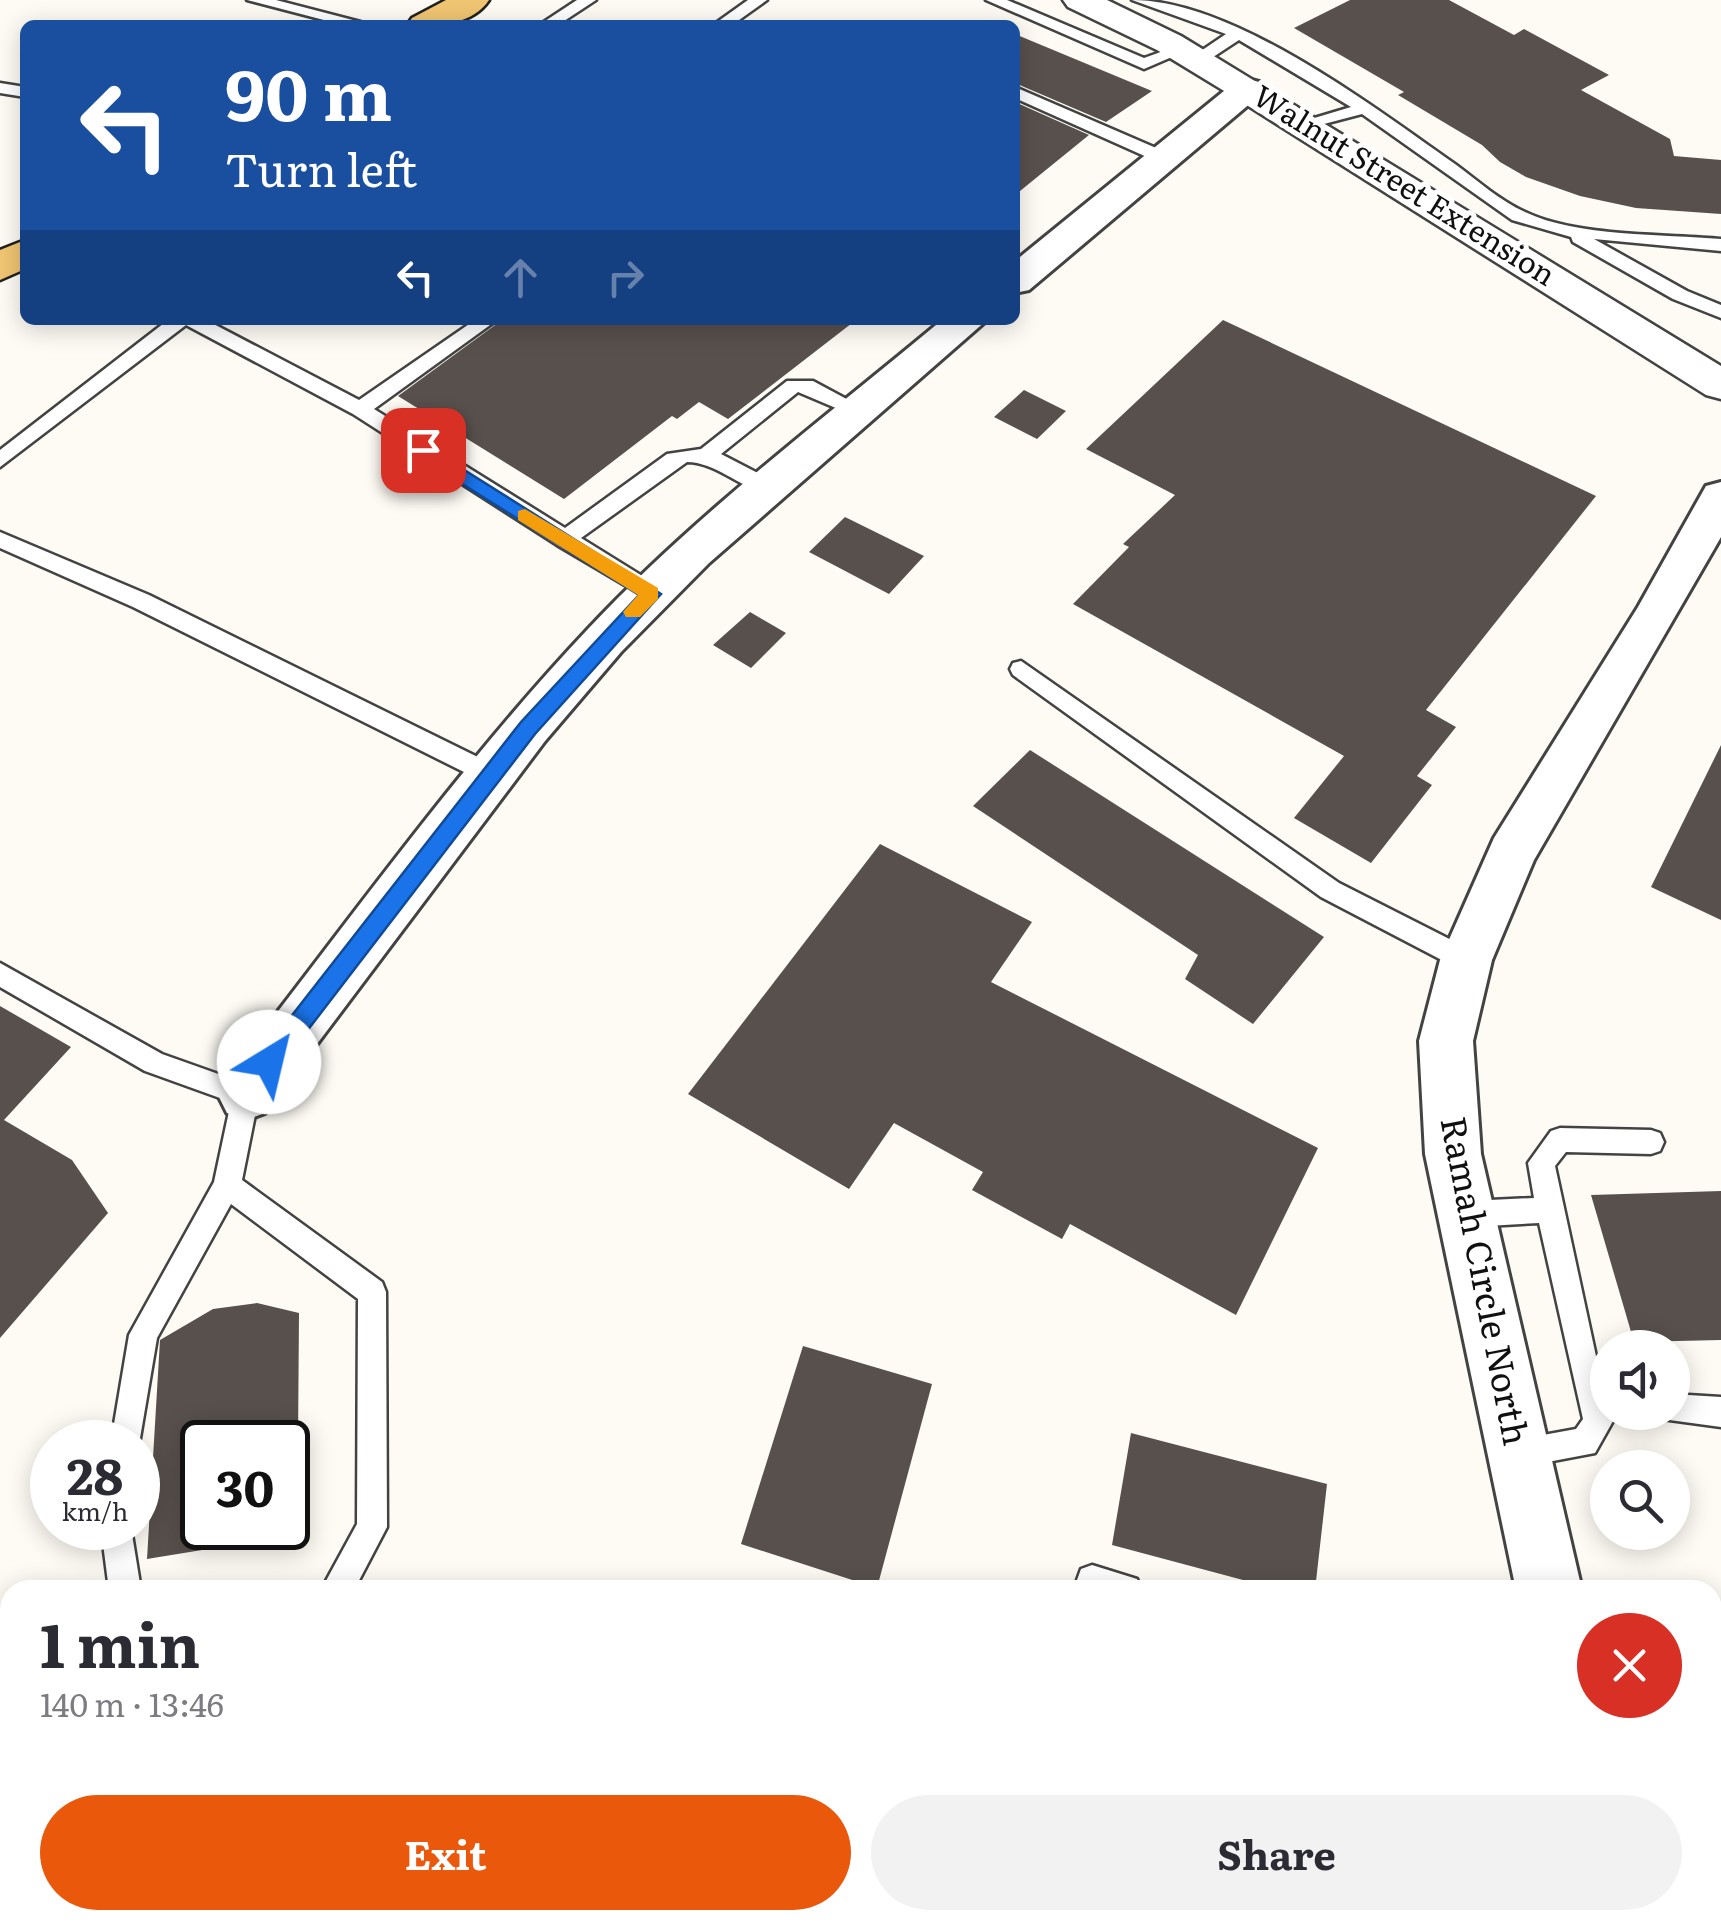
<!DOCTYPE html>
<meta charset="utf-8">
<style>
:root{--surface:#fff;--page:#f2f2f3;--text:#2b2b33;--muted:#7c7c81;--accent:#ea580c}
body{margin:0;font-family:Literata,serif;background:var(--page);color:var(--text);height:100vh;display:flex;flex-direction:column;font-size:38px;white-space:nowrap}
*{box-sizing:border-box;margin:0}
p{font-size:32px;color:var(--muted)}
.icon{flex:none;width:55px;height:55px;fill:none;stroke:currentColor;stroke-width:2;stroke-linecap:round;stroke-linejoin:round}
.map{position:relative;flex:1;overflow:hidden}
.side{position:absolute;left:0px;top:1580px;width:1722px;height:350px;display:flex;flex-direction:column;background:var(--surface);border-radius:30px 30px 0 0;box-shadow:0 5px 25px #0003}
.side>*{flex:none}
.banner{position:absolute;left:20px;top:20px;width:1000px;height:305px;border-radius:15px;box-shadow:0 5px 25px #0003;background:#1a4fa0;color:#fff;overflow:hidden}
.tools{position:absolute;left:1590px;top:1330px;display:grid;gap:20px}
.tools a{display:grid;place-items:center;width:100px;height:100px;border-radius:50%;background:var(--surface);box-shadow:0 5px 25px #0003;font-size:50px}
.speed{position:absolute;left:30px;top:1420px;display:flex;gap:20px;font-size:50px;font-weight:700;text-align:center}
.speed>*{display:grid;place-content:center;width:130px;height:130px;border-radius:50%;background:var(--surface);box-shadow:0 5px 25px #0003;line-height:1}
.speed small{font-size:25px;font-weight:400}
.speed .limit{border:5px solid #111;border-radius:15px;background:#fff;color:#111}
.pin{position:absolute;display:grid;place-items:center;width:85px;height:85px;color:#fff;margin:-42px;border-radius:20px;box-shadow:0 5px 15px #0006}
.me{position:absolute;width:110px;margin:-55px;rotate:36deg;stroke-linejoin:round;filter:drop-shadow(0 0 8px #0008)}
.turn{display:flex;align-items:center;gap:35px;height:210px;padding:0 40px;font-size:45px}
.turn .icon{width:130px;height:130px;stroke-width:2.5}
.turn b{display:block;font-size:70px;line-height:85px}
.lanes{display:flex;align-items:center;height:95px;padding:0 40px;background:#0003;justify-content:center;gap:50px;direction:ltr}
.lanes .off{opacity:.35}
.round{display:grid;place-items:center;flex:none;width:105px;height:105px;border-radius:52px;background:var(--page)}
.headline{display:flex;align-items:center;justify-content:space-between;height:170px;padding:0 40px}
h1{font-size:60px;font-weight:700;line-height:75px}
.cta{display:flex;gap:20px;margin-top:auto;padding:20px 40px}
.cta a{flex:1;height:115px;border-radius:60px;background:var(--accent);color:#fff;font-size:40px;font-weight:700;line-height:115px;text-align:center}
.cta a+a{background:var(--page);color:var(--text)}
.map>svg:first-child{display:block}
.building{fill:#58504d}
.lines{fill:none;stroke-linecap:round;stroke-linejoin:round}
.service-casing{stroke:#434343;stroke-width:5}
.minor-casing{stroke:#434343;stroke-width:6}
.tertiary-casing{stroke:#434343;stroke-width:5}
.primary-casing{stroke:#212121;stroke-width:5}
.service{fill:#fff;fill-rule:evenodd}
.minor{fill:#fff;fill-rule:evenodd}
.tertiary{fill:#fff;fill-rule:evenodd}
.primary{fill:#f0c572;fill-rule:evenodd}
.route{fill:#1a73e8;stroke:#114b97;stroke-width:2.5}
.slow{fill:#f59e0b}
.labels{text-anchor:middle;stroke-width:10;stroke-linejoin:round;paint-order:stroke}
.far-street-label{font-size:30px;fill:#101010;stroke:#fff}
.street-label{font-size:35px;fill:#101010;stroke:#fff}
</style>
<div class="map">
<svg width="1721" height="1930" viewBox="0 0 1721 1930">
<rect width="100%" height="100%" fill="#fefbf4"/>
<path class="building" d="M1350 0H1449L1514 35 1524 29 1609 75 1581 90 1670 139 1674 156 1721 160V214L1636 208 1580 196 1526 177 1500 162 1482 145 1398 95 1404 92 1294 28Z
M1015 34 1152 91 1106 122 1015 83Z
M1015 102 1089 135 1015 195Z
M502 320H856L728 419 699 402 677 419 672 416 564 499 398 396Z
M1223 320 1596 496 1426 710 1456 727 1417 776 1432 785 1371 863 1294 818 1344 756 1073 604 1129 547 1123 544 1175 495 1086 449Z
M1024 390 1066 411 1037 439 994 417Z
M845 517 924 556 889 594 809 552Z
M750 612 786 633 751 668 713 645Z
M1721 745V920L1651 887Z
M1030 750 1324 937 1253 1024 1185 979 1198 955 973 806Z
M880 844 1032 922 991 982 1318 1148 1236 1315 1070 1224 1062 1239 972 1190 983 1172 894 1123 849 1189 688 1094Z
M0 1006 71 1047 4 1120 72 1160 108 1213 0 1338Z
M1721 1191V1340L1634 1342 1591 1195Z
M257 1303 299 1313 298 1442H202V1550L147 1559 160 1340 213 1309Z
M803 1346 932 1384 877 1588 741 1544Z
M1131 1433 1327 1484 1315 1590H1280L1112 1545Z"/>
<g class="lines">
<g class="service-casing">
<path id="service" d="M247 0H276L372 25H343Z
M577 0H596L558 25H539Z
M748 0H767L732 25H713Z
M986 0H1007L1144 58 1180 45 1188 50 1144 69Z
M1132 0C1234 0 1373 107 1455 164 1477 180 1500 201 1525 212 1577 237 1663 234 1721 239V251L1594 239 1687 291 1721 305V318L1673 299 1573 242 1571 237 1512 220 1362 114 1301 130V122L1351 107 1239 40 1204 63H1192V57L1226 34Z
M0 83 25 87V97L0 93Z
M1015 87 1170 154 1173 158 1158 162 1015 98Z
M168 320H206L359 400 475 320H497L374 409 565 528 667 454 701 449 787 381H813L867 410 857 417 798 392 721 454 775 482V492C750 497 719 462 687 462L581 538 660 587 663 593 660 599 652 601 557 545 353 414 186 325 0 467V450Z
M0 532 149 595 500 768 504 775 492 784 484 782 133 607 0 548Z
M1021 661 1339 883 1475 952 1478 960 1475 968 1466 971 1457 968 1321 897 1013 675 1010 669 1013 663Z
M0 963 162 1054 255 1087 259 1095 242 1180 382 1282 386 1292 387 1527 354 1590H321L357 1524 358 1299 231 1204 157 1338 138 1450V1442H111L129 1335 214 1182 231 1102 145 1071 0 987Z
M1560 1128 1651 1130 1660 1133 1664 1142 1660 1151 1651 1154 1566 1152 1555 1166 1608 1412 1613 1421 1595 1453 1516 1468 1505 1464 1501 1453 1505 1442 1576 1429 1583 1419 1539 1223 1469 1227 1459 1223 1455 1214 1459 1205 1469 1201 1534 1198 1528 1163 1551 1131Z
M1672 1394 1721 1397V1427L1662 1419 1659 1412H1672Z
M101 1528H131L141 1590H109Z
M1092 1565 1137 1579 1142 1590H1081L1077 1580 1081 1569Z"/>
</g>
<g class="minor-casing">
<path id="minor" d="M1247 79 1259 82 1264 89 1259 96 1029 290 1015 293V261L1235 82Z
M942 320H987L709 563 621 652 545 741 265 1113 246 1120 227 1113 218 1095 227 1077C345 927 457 768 588 629 695 515 822 420 942 320Z
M1721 482V537L1534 860 1492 960 1473 1041 1481 1154 1582 1590H1516L1425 1154 1419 1041 1440 960 1494 838 1638 607 1706 486Z
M1591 1920H1663L1665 1930H1593Z"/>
</g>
<g class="tertiary-casing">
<path id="tertiary" d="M1063 0H1107L1181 36 1721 366V399L1706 395 1234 97 1157 50 1068 7Z"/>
</g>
<g class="primary-casing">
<path id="primary" d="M446 0H489C471 27 435 25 407 25L412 18Z
M25 240V269L0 280V250Z"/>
</g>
<use href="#service" class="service"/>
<use href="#minor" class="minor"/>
<use href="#tertiary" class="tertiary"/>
<use href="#primary" class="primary"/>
</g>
<path class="route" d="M423 444 661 594 535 734 277 1070 269 1073 261 1070 257 1062 261 1055 521 722 639 595 416 455 414 450Z"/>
<path class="slow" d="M525 509 658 588V599L640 617H626L623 612 638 595 518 520V511Z"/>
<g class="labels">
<g class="far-street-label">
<text transform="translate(1404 186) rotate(32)" y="10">Walnut Street Extension</text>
</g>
<g class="street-label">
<text transform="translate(1484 1281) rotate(79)" y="12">Ramah Circle North</text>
</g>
</g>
</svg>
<div class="tools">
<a><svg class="icon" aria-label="sound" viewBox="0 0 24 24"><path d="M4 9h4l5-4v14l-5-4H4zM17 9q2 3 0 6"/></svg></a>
<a><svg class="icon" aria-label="search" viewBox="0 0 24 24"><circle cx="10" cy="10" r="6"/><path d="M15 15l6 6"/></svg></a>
</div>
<div class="speed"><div>28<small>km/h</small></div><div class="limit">30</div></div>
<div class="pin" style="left:423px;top:450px;background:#d93025"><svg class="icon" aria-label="arrive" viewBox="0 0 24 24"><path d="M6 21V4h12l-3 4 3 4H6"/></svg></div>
<svg class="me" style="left:269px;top:1062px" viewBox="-20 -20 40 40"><circle r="19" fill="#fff"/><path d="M0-13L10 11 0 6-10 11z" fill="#1a73e8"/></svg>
<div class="banner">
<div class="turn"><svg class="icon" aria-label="left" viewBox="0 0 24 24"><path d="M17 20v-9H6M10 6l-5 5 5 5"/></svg><div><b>90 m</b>Turn left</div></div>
<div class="lanes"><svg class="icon" aria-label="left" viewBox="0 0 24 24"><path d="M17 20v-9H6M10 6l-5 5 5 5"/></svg><svg class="icon off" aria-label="ahead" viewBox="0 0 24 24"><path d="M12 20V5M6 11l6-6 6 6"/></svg><svg class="icon off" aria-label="right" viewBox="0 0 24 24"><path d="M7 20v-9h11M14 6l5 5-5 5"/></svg></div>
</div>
<section class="side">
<div class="headline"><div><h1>1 min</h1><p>140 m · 13:46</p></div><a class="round" style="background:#d93025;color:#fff"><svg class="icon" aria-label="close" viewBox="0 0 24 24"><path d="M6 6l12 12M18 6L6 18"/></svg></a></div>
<div class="cta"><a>Exit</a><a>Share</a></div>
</section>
</div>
